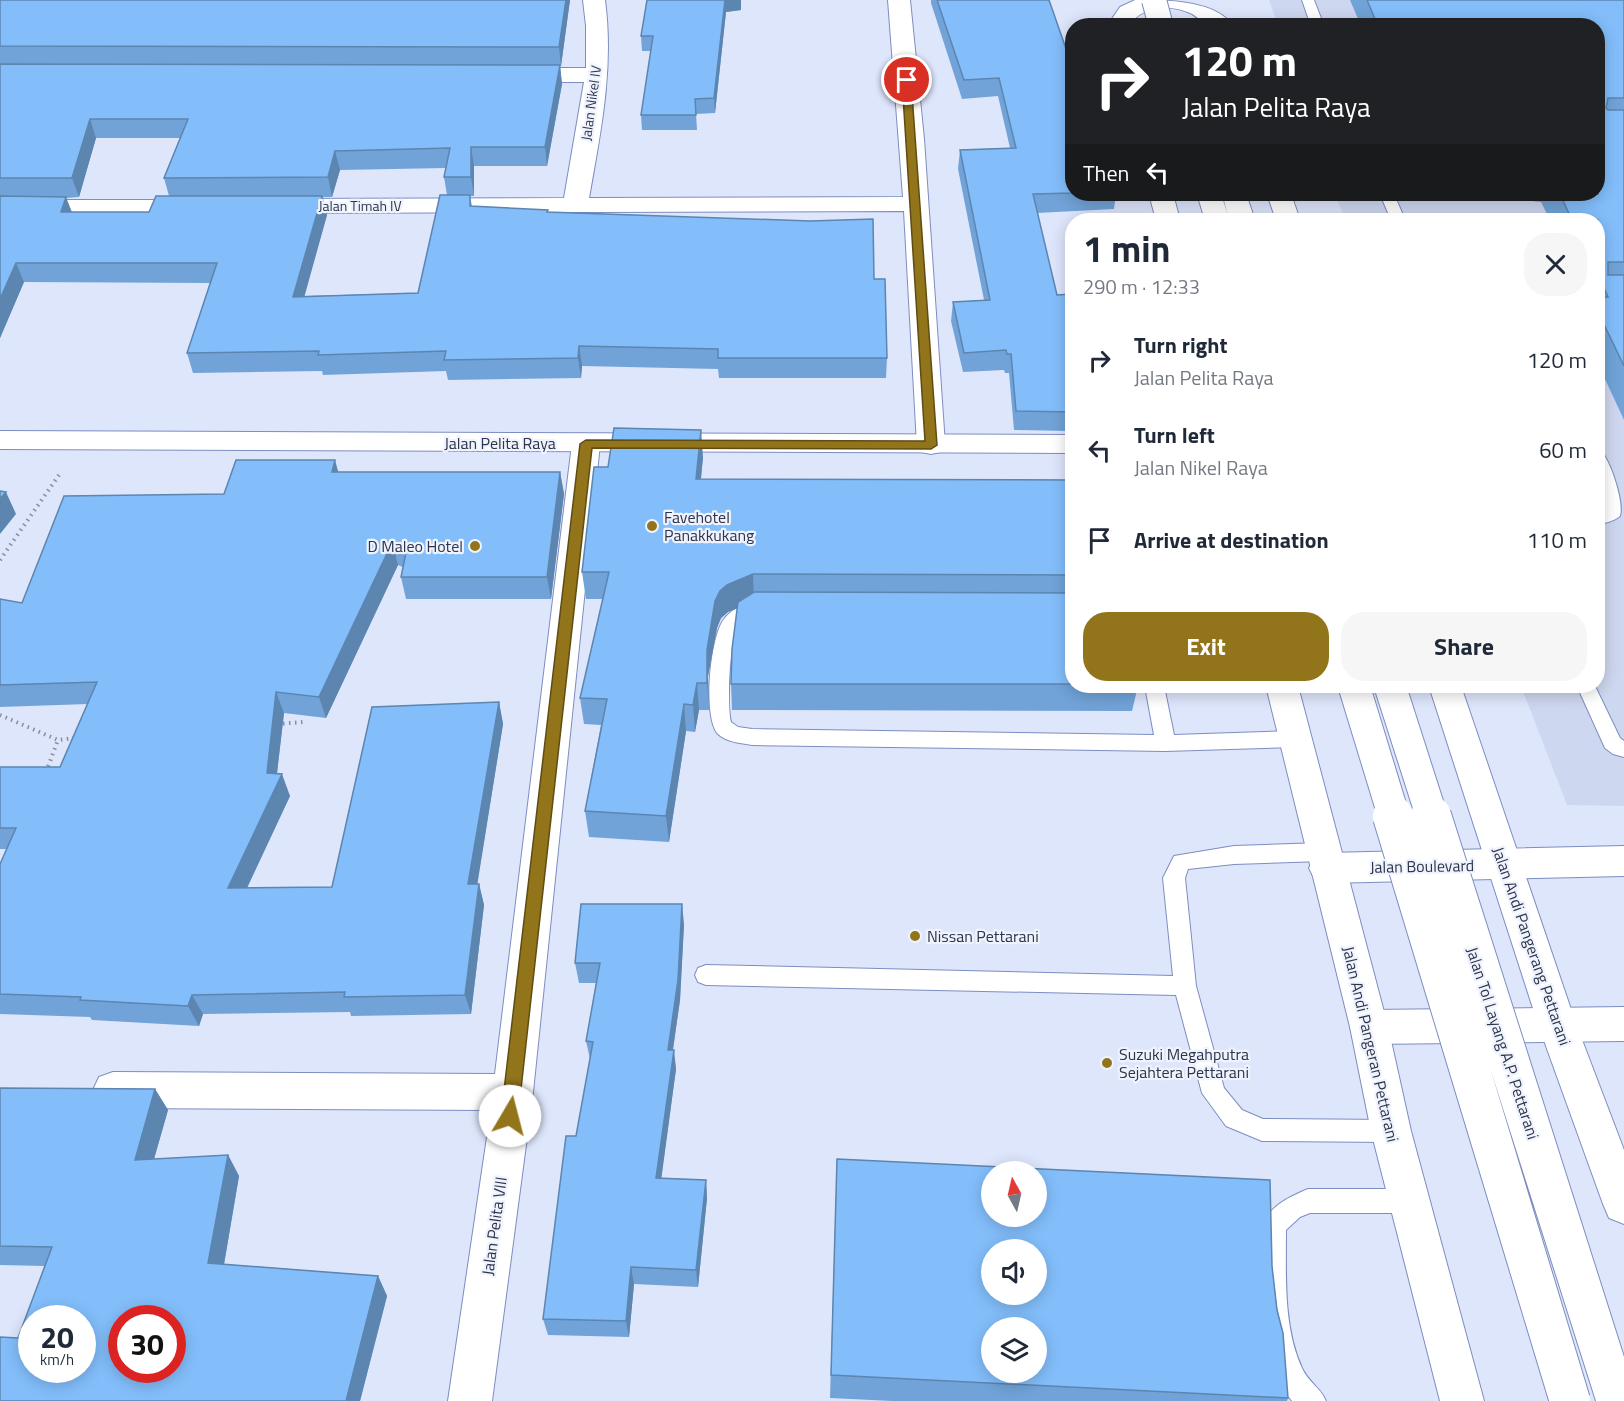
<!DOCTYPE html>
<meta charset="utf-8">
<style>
:root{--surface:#fff;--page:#f6f6f7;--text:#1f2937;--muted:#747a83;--accent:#92751b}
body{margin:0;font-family:"Titillium Web",sans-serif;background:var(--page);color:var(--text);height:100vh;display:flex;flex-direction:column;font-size:22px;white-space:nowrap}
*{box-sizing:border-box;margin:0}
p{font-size:20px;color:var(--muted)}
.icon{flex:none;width:33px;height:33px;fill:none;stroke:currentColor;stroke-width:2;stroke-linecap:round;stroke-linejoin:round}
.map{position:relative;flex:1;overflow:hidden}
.sheet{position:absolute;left:1065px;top:213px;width:540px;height:480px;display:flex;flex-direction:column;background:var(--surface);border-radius:24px;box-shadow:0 3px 15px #0003}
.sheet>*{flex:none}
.banner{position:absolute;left:1065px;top:18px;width:540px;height:183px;border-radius:24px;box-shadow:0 3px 15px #0003;background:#202124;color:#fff;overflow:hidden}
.needle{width:39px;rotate:352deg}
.fabs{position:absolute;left:981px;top:1161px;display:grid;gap:12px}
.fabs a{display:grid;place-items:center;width:66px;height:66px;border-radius:50%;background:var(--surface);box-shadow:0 3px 15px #0003;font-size:30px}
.speed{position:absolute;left:18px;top:1305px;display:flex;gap:12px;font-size:30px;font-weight:700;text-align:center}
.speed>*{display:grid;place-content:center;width:78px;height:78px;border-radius:50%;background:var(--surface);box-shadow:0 3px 15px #0003;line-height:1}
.speed small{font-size:15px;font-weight:400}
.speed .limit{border:9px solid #d22;background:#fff;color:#111}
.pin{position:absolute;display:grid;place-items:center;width:51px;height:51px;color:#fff;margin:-26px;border:3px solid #fff;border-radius:50%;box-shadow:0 2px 6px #0007}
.me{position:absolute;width:66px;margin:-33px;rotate:8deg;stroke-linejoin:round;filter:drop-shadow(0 0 4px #0008)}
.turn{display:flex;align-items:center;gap:21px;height:126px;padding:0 18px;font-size:27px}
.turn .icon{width:78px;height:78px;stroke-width:2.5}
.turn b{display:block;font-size:42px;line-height:51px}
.then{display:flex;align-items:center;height:57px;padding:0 18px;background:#0003;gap:12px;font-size:22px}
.round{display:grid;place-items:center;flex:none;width:63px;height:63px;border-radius:24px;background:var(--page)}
.headline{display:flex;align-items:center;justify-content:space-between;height:102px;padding:0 18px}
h1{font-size:36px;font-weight:700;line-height:45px}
.primary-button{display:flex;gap:12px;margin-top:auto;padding:12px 18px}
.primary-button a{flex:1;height:69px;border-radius:24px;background:var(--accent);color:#fff;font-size:24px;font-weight:700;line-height:69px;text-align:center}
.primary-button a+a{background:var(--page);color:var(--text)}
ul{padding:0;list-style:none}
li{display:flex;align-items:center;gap:18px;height:90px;padding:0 18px}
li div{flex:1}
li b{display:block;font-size:22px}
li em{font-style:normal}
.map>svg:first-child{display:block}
.built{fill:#ced7f0}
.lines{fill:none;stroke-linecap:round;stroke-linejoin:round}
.lane-casing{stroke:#7d8dc0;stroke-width:2}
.street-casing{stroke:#7d8dc0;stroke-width:2}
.secondary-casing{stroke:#7d8dc0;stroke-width:2}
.highway-casing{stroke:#7d8dc0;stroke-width:2}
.path{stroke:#868ea3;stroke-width:4;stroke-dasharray:1.5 4.5;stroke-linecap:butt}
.lane{fill:#fff;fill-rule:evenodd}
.street{fill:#fff;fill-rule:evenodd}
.secondary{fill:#fff;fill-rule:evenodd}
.highway{fill:#fff;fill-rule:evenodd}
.highway-bridge-far2-casing{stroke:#7d8dc0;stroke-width:26;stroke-linecap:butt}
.highway-bridge-far1-casing{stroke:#7d8dc0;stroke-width:33;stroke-linecap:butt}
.highway-bridge-casing{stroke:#7d8dc0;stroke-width:42;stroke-linecap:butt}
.highway-bridge-far2{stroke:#fff;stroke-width:24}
.highway-bridge-far1{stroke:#fff;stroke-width:31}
.highway-bridge{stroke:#fff;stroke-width:40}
.wall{fill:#71a3d8;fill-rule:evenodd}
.shaded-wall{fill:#5c85b0}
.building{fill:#83befb;stroke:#5c85b0;stroke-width:1.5;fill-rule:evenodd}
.route{fill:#92751b;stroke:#5f4c12;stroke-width:1.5}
.poi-dot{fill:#92751b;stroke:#eff3fe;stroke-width:2}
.labels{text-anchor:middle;stroke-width:4.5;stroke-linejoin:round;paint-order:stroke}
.far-street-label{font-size:14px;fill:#2e354a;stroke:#eff3fe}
.street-label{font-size:16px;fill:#2e354a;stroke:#eff3fe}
.poi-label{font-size:16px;fill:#2e354a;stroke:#eff3fe;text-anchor:start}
</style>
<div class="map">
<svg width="1624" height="1401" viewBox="0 0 1624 1401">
<rect width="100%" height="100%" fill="#dee6fc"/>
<path class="built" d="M1269 0H1624V806L1567 805 1521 686H1598V220H1345L1335 194H1598V26L1278 25Z"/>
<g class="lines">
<g class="lane-casing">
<path id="lane" d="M1302 0H1314L1324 26H1311Z
M1380 194H1394L1405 220H1391Z
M1598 453 1604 455C1612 467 1624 503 1620 516 1615 521 1604 523 1598 525V512L1604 510C1605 489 1596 474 1598 453Z
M761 603 768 605 770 610 768 615C757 618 745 617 738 628 729 641 727 706 731 722L738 727 752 729 1154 735 1145 686H1164L1174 735 1294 731 1301 734 1304 739 1301 744 1294 747 1165 751 752 745C741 743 725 742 717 733 703 715 710 637 724 619 732 608 747 603 761 603Z
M1577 686H1595L1620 738 1624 741V757L1613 754 1605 748Z
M1323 843 1330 846 1333 852 1330 858 1323 861 1234 864 1188 869 1185 878 1196 986 1224 1088 1242 1110 1263 1119 1391 1120 1399 1123 1403 1131 1399 1139 1391 1142 1262 1141 1226 1126 1202 1093 1176 995 706 985 698 982 695 975 698 968 706 965 1173 976 1163 878 1174 856 1234 846Z
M1308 1189H1410L1419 1193 1422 1201 1419 1209 1410 1213H1310L1300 1217 1286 1230C1286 1274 1283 1327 1302 1368 1308 1382 1321 1388 1326 1401H1292L1288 1396C1260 1344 1260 1283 1262 1225 1270 1206 1289 1197 1308 1189Z"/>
</g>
<g class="street-casing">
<path id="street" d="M583 0H605C614 68 601 131 589 198L903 197 888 0H910L924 139 945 445 941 452 931 454 921 452 917 445 904 211 281 213 272 211 269 206 272 201 281 199 564 198 584 82H515L507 80 504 75 507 70 515 68H586V26Z
M0 200H196L205 202 208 207 205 212 196 214H0Z
M586 435 596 437 600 444 533 1092 492 1401H448L491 1110 113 1108 99 1103 93 1090 99 1077 113 1072 495 1074 572 444 576 437Z"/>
</g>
<g class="secondary-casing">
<path id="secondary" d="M0 431 1072 435V453L0 449Z
M1624 846V876L1327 883 1314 878 1309 868 1314 858 1327 853Z
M1624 1007V1041L1369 1044 1355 1039 1350 1027 1355 1015 1369 1010Z"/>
</g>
<g class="highway-casing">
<path id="highway" d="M1135 0C1165 0 1209 0 1229 21L1226 26C1221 26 1215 27 1211 26 1204 24 1197 16 1190 13 1171 4 1140 6 1129 26H1107L1120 7Z
M1149 194H1173L1180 220H1156Z
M1197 194H1221L1228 215 1222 194H1246L1255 220H1205Z
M1267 194H1291L1300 220H1276Z
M1266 686H1298L1388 1027 1411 1131 1484 1401H1440L1371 1131 1350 1027Z
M1429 686H1461L1576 1024 1624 1150V1224L1609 1218 1603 1204 1538 1024Z"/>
</g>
<path class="path" d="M0 560 59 475
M0 715 58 740 75 738
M277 724 304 722
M46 772 58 740"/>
<use href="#lane" class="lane"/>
<use href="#street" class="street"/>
<use href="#secondary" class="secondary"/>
<use href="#highway" class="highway"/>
<g class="highway-bridge-far2-casing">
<path id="highway-bridge-far2" d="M1154 0 1161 26"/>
</g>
<g class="highway-bridge-far1-casing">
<path id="highway-bridge-far1" d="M1354 686 1394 817
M1390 686 1432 817"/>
</g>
<g class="highway-bridge-casing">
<path id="highway-bridge" d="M1393 816 1570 1401
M1431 816 1617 1401"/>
</g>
<use href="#highway-bridge-far2" class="highway-bridge-far2"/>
<use href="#highway-bridge-far1" class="highway-bridge-far1"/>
<use href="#highway-bridge" class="highway-bridge"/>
</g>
<path class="wall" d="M0 0H570L561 66H560L562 84 547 166H474V196H470L472 206 548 212 874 279 887 358 886 378H719L718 369 582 366 581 378 448 380 446 371 323 375 322 371 193 373 187 353 210 283 24 282 0 338ZM96 138H180L164 178 169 196 149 212H72L66 198 79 197ZM446 168 444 177 447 195 418 293 304 296 327 215 323 197H332L340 170Z
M647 0 741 10 726 12 715 113 696 114 697 130H642L641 115 651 51H642L641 36Z
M931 0H1049L1072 66V194H1116L1114 209 1037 213 1057 295 1072 294V416L1070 431 1014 430 1009 373H1005L1004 370 963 372 951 321 953 302 984 300 958 169 960 150 1010 148 998 96 962 99 931 3Z
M1350 0H1624V420L1598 364V220H1550L1541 202 1532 201 1529 194H1598V26H1361Z
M703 457 701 479 1072 480V686H1138L1132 711 732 710 731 684 737 608 728 612 721 618 717 628 708 676 709 710H699L695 732 686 731 669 842 589 837 585 811 601 725 584 724 580 698 603 599H586L582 572 608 467Z
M338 472H560L564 494 551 599H406L401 577 403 567 398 565 326 718 284 713 277 774 290 796 247 888 332 887 499 702 503 724 477 884H479L484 905 471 1014 351 1016 350 1012 203 1014 199 1026 92 1020 90 1017 0 1014V864L7 849H0V767H60L88 704 0 707V599L22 603 224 494Z
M684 924 680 1000 673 1050 676 1069 661 1178 706 1180 707 1198 698 1287 634 1284 629 1337 548 1335 543 1319 590 1059 586 1041 596 983H579L575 963Z
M0 1088 155 1089 168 1110 154 1159 228 1155 239 1176 224 1264 378 1276 387 1296 360 1401H0L18 1338 45 1266 0 1265Z
M837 1159 1272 1266 1288 1398 1287 1401H892L830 1398Z"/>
<path class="shaded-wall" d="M566 0H570L561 66 559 47Z
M725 0H741V10L726 12 715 113 714 98Z
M560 65 562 84 547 166 545 147Z
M90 119 96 138 79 197 72 178Z
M471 147 474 166V196L471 177Z
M335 151 340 170 332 197 328 177Z
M322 196 327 215 299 316 293 297Z
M66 197 73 216 61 212Z
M16 263 24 282 0 338V299Z
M579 346 582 366 581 378 578 358Z
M701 430 703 457 698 506 696 479Z
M335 460 341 482 332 472Z
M560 472 564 494 551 599 547 577Z
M6 492 16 514 0 534V499Z
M392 543 398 565 326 718 319 697Z
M753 574 754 601 728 612 721 618 717 628 708 676 709 710 707 683V650L715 601 720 591 727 585Z
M697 683 699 710 695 732 693 705Z
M276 692 284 713 275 789 282 774 290 796 237 909 228 888 267 773Z
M499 702 503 724 474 905 468 884Z
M684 704 686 731 669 842 666 816Z
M479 884 484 905 471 1014 465 995Z
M682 904 684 924 680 1000 670 1069 668 1050Z
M192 995 203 1014 199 1026 188 1006Z
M674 1050 676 1069 659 1196 656 1178Z
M155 1089 168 1110 148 1180 135 1160Z
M228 1155 239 1176 221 1282 208 1263Z
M706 1180 707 1198 698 1287 696 1270Z
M631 1267 634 1284 629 1337 626 1321Z
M378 1276 387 1296 360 1401H346Z"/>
<path class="building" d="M0 0H566L559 47 0 46Z
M647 0H725L714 98 695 99 696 115H641L653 36H641Z
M937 0H1049L1072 66V193L1033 194 1057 295 1072 294V389H1070L1072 412 1016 411 1011 354H1007L1006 350 964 353 953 302 990 300 960 150 1016 148 999 78 964 80Z
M1367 0H1624V98H1608L1606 108 1608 110H1624V262H1608V275H1624V366L1598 312V297H1608L1598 275V220H1572L1560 194H1598V26H1378Z
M0 64 560 65 545 147H471V177H444L450 148 335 151 328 177 164 178 188 119H90L72 178H0Z
M440 195H470V206L548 210 547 212 810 221 873 219 874 279H885L887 358H718V349L579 346 578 358 444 360 446 351 318 355 319 351 187 353 217 263H16L0 299V196L66 197 61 212H149L156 196H322L293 297 418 293Z
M614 428 701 430 696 479 1072 480V575L753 574 727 585 720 591 715 601 707 650V683H697L693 705 684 704 666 816 585 811 607 699 580 698 609 572H582L594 467H608Z
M236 460H335L332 472H560L547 577H401L407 548 392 543 319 697 276 692 267 773 282 774 228 888 332 887 372 707 499 702 468 884H479L465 995 344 997 345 992 192 995 188 1006 80 1000 81 997 0 994V864L16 828H0V767H60L97 682 0 685V599L22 603 64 496 224 494Z
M0 491 6 492 0 499Z
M754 592 1072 593V684H731L732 649 738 602Z
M581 904H682L678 980 668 1050H674L656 1178 706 1180 696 1270 631 1267 626 1321 543 1319 566 1136H576L593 1042 586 1041 600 963H575Z
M0 1088 155 1089 135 1160 228 1155 208 1263 378 1276 346 1401H0V1337L18 1338 52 1247 0 1246ZM32 1318H82V1370H32ZM122 1318H172V1370H122Z
M837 1159 1270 1180 1272 1266 1277 1310 1283 1333 1288 1398 831 1375ZM992 1172H1036V1216H992ZM992 1250H1036V1294H992ZM992 1328H1036V1372H992Z"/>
<path class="route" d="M907 77 911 80 937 445 931 449 592 448 518 1116 515 1121 510 1123 504 1121 501 1116 580 444 586 440 925 441 902 80Z"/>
<g class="poi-dot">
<circle cx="652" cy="526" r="6"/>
<circle cx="475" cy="546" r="6"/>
<circle cx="915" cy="936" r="6"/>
<circle cx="1107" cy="1063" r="6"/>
</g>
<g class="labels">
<g class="far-street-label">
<text transform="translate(591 103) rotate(-82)" y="5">Jalan Nikel IV</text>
<text x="360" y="211">Jalan Timah IV</text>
</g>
<g class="street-label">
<text x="500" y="449">Jalan Pelita Raya</text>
<text transform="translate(1422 866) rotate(-1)" y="6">Jalan Boulevard</text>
<text transform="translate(1532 946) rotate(71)" y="6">Jalan Andi Pangerang Pettarani</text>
<text transform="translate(1503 1043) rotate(72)" y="6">Jalan Tol Layang A.P. Pettarani</text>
<text transform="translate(1371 1044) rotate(77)" y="6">Jalan Andi Pangeran Pettarani</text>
<text transform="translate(494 1226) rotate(-82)" y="6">Jalan Pelita VIII</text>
</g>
<g class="poi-label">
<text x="664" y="523">Favehotel<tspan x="664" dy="18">Panakkukang</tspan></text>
<text x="463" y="552" text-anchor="end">D Maleo Hotel</text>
<text x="927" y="942">Nissan Pettarani</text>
<text x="1119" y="1060">Suzuki Megahputra<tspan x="1119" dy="18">Sejahtera Pettarani</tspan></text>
</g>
</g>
</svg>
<div class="fabs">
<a><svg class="needle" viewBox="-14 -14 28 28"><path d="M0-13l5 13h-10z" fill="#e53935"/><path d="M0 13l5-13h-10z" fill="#747a83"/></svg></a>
<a><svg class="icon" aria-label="sound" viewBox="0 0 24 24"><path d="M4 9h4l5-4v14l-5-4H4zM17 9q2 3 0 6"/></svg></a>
<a><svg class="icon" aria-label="layers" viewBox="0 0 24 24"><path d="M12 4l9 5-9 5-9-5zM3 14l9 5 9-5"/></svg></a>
</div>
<div class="speed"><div>20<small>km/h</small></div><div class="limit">30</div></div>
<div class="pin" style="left:907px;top:80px;background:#d93025"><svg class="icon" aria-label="arrive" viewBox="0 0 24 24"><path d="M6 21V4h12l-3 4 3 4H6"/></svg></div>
<svg class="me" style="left:510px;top:1116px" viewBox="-20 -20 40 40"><circle r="19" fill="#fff"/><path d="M0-13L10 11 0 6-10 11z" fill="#92751b"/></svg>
<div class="banner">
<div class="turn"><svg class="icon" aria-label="right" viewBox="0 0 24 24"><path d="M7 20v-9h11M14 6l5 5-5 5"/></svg><div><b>120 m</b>Jalan Pelita Raya</div></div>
<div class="then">Then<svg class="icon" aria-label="left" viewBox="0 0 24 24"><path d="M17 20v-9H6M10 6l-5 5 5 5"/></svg></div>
</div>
<section class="sheet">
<div class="headline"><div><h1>1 min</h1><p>290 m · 12:33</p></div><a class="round"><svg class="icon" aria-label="close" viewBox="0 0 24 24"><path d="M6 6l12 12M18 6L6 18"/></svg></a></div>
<ul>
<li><svg class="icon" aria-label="right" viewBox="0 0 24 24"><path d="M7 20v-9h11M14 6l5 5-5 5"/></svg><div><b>Turn right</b><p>Jalan Pelita Raya</p></div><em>120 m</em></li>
<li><svg class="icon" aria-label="left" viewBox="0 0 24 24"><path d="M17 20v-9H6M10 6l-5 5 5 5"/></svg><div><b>Turn left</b><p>Jalan Nikel Raya</p></div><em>60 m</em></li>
<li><svg class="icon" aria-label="arrive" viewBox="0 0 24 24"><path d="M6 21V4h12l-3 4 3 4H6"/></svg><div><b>Arrive at destination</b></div><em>110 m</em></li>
</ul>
<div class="primary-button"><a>Exit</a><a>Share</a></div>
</section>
</div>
